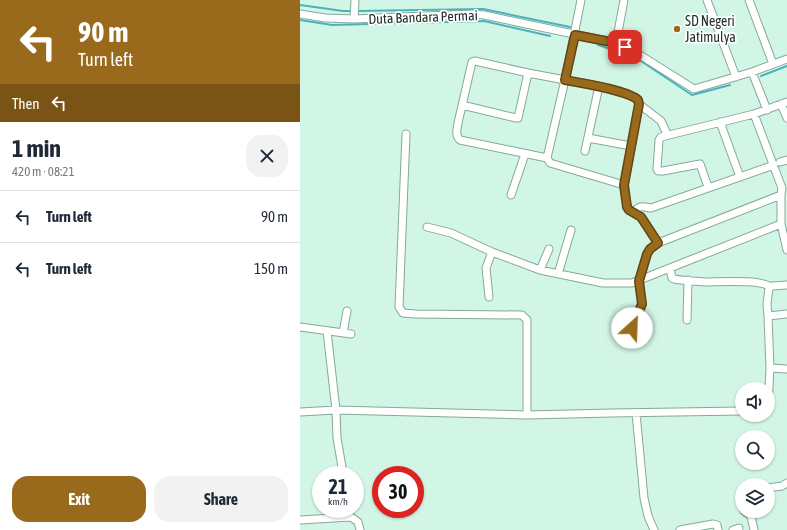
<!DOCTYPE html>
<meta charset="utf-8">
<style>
:root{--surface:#fff;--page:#f2f2f3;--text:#1f2937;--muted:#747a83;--line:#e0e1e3;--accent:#996a1b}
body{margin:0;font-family:"Asap Condensed",sans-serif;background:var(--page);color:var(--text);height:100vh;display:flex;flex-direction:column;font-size:15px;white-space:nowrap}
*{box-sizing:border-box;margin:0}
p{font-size:13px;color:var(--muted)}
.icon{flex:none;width:22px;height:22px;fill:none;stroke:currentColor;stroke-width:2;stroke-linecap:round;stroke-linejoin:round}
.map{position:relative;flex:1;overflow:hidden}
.side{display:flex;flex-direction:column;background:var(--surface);width:300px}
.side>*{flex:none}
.hud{background:#996a1b;color:#fff;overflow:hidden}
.fabs{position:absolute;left:435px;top:382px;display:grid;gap:8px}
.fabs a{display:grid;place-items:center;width:40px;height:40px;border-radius:50%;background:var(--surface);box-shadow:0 1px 3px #0004;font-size:20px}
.speed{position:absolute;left:12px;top:466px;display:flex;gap:8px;font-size:20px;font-weight:700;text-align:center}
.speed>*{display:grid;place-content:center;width:52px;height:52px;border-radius:50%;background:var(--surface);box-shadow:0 1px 3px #0004;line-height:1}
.speed small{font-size:10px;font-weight:400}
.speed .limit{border:6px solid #d22;background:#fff;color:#111}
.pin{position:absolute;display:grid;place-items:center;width:34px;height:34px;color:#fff;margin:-17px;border-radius:8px;box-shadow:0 2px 6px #0006}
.me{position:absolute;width:44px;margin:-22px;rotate:25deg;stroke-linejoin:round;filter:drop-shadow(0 0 3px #0008)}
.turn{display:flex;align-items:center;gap:14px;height:84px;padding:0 12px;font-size:18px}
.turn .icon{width:52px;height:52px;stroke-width:2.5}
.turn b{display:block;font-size:28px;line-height:34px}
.then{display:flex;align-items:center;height:38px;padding:0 12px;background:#0003;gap:8px;font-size:15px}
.round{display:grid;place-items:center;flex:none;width:42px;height:42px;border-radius:16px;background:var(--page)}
.overview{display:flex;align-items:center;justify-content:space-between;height:68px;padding:0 12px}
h1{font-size:24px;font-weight:700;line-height:30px}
.cta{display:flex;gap:8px;margin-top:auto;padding:8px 12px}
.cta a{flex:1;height:46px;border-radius:16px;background:var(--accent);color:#fff;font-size:16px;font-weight:700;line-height:46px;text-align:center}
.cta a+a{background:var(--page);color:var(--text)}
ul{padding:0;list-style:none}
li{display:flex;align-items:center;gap:12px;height:52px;padding:0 12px;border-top:1px solid var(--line)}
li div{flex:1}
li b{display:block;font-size:15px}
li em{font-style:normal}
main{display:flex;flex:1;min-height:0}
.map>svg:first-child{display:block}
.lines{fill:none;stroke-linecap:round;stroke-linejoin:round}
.stream{stroke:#49b2bc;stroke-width:2}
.minor-casing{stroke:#86a899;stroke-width:9}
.minor{stroke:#fff;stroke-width:7}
.route-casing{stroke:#634512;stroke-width:10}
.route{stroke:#996a1b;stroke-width:7}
.poi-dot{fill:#996a1b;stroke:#fff;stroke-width:1.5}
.labels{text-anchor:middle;stroke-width:3.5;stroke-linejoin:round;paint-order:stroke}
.street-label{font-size:14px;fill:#23312b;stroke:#fff}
.poi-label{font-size:14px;fill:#23312b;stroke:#fff;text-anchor:start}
</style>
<main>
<section class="side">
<div class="hud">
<div class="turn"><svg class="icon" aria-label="left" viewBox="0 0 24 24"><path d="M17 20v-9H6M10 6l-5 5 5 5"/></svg><div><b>90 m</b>Turn left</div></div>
<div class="then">Then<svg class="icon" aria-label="left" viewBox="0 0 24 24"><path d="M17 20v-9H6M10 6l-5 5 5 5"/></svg></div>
</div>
<div class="overview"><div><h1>1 min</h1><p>420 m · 08:21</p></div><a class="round"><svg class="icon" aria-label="close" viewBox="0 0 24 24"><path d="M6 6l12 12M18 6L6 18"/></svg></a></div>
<ul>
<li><svg class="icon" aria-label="left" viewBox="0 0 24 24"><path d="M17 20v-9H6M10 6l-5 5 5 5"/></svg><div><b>Turn left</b></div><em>90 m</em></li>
<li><svg class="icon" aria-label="left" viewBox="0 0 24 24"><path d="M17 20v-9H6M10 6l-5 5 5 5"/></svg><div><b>Turn left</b></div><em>150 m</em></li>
</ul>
<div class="cta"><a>Exit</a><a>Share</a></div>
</section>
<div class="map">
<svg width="487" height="530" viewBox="0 0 487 530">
<rect width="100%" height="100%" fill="#d2f6e6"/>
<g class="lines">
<path class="stream" d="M0 5 43 11H52
M57 11 183 9 270 27
M0 20 32 25 184 21 250 36
M298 45 328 55
M341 61 392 95 430 85
M461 76 487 66"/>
<g class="minor-casing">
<path id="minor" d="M281 0 265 80 299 86 335 97 338 100 339 104 361 121 367 134
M407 0 436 77
M449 0 473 64
M0 14 25 18 54 19 173 14 184 15 316 43 332 50 394 89 452 72 487 59
M54 19 55 0
M316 43 324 0
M452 72 467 110
M339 104 324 185 327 207 329 210 341 217 358 243
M481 104 487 118
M162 105 216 118H218L228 73
M420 122 440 177
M106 134 99 307 103 313 116 314 222 315 227 320V415
M288 138 331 146
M285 151 299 86
M247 158 160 140C155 135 157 130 158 123L172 62 175 61 228 73 265 80 247 158 250 163 324 185
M480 162 487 160
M408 187 400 164 363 171H358L357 169 359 140 361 137 454 114 487 102
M211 195 225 154
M481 195V224L487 250
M333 212C343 204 340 207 351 208L474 165
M127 227 151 233 192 252 240 270 303 283H332L481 224
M370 269 372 278 374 279C385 281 395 281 406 282 418 282 463 279 470 287
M240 270 249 249
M258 274 271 230
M189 297 186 268 192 252
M468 316 467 304 469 288 472 286 487 285
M387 320 388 280
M0 327 51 334
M332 328 342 304 339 281 347 254 350 249 358 243 481 195 482 188 454 114
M27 331 36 410 37 438 43 473
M43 333 47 311
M470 368 487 369
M468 408 470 368 468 316 487 314
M0 412 36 410 227 415 312 413 442 411
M336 413 344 498 348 516 354 530
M468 488 482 486 487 483
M442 499V506
M444 511 451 516 454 530
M0 520 51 517 58 522 60 530
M380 530 413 524 417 525 418 530
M433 530 439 528"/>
</g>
<use href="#minor" class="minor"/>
</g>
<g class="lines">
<g class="route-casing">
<path id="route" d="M325 47 316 43 275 35 265 80C281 83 327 90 338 100L339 104 324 185 327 207 329 210 341 217 358 243 350 249 347 254 339 281 342 304 332 328"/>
</g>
<use href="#route" class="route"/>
</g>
<circle class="poi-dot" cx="377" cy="29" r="4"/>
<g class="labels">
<g class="street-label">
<text transform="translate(123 17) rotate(-2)" y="5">Duta Bandara Permai</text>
</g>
<g class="poi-label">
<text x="385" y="26">SD Negeri<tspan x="385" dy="16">Jatimulya</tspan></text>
</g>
</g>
</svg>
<div class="fabs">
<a><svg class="icon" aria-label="sound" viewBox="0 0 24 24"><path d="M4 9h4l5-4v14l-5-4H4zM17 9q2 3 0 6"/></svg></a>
<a><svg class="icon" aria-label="search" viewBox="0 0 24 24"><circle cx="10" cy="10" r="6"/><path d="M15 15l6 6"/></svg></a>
<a><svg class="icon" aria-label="layers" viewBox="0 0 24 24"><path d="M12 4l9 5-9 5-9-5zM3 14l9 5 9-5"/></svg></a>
</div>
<div class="speed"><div>21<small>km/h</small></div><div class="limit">30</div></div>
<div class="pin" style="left:325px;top:47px;background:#d93025"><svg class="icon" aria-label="arrive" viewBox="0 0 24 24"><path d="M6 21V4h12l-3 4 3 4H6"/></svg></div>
<svg class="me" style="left:332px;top:328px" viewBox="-20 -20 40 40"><circle r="19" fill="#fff"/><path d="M0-13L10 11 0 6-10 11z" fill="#996a1b"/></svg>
</div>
</main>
